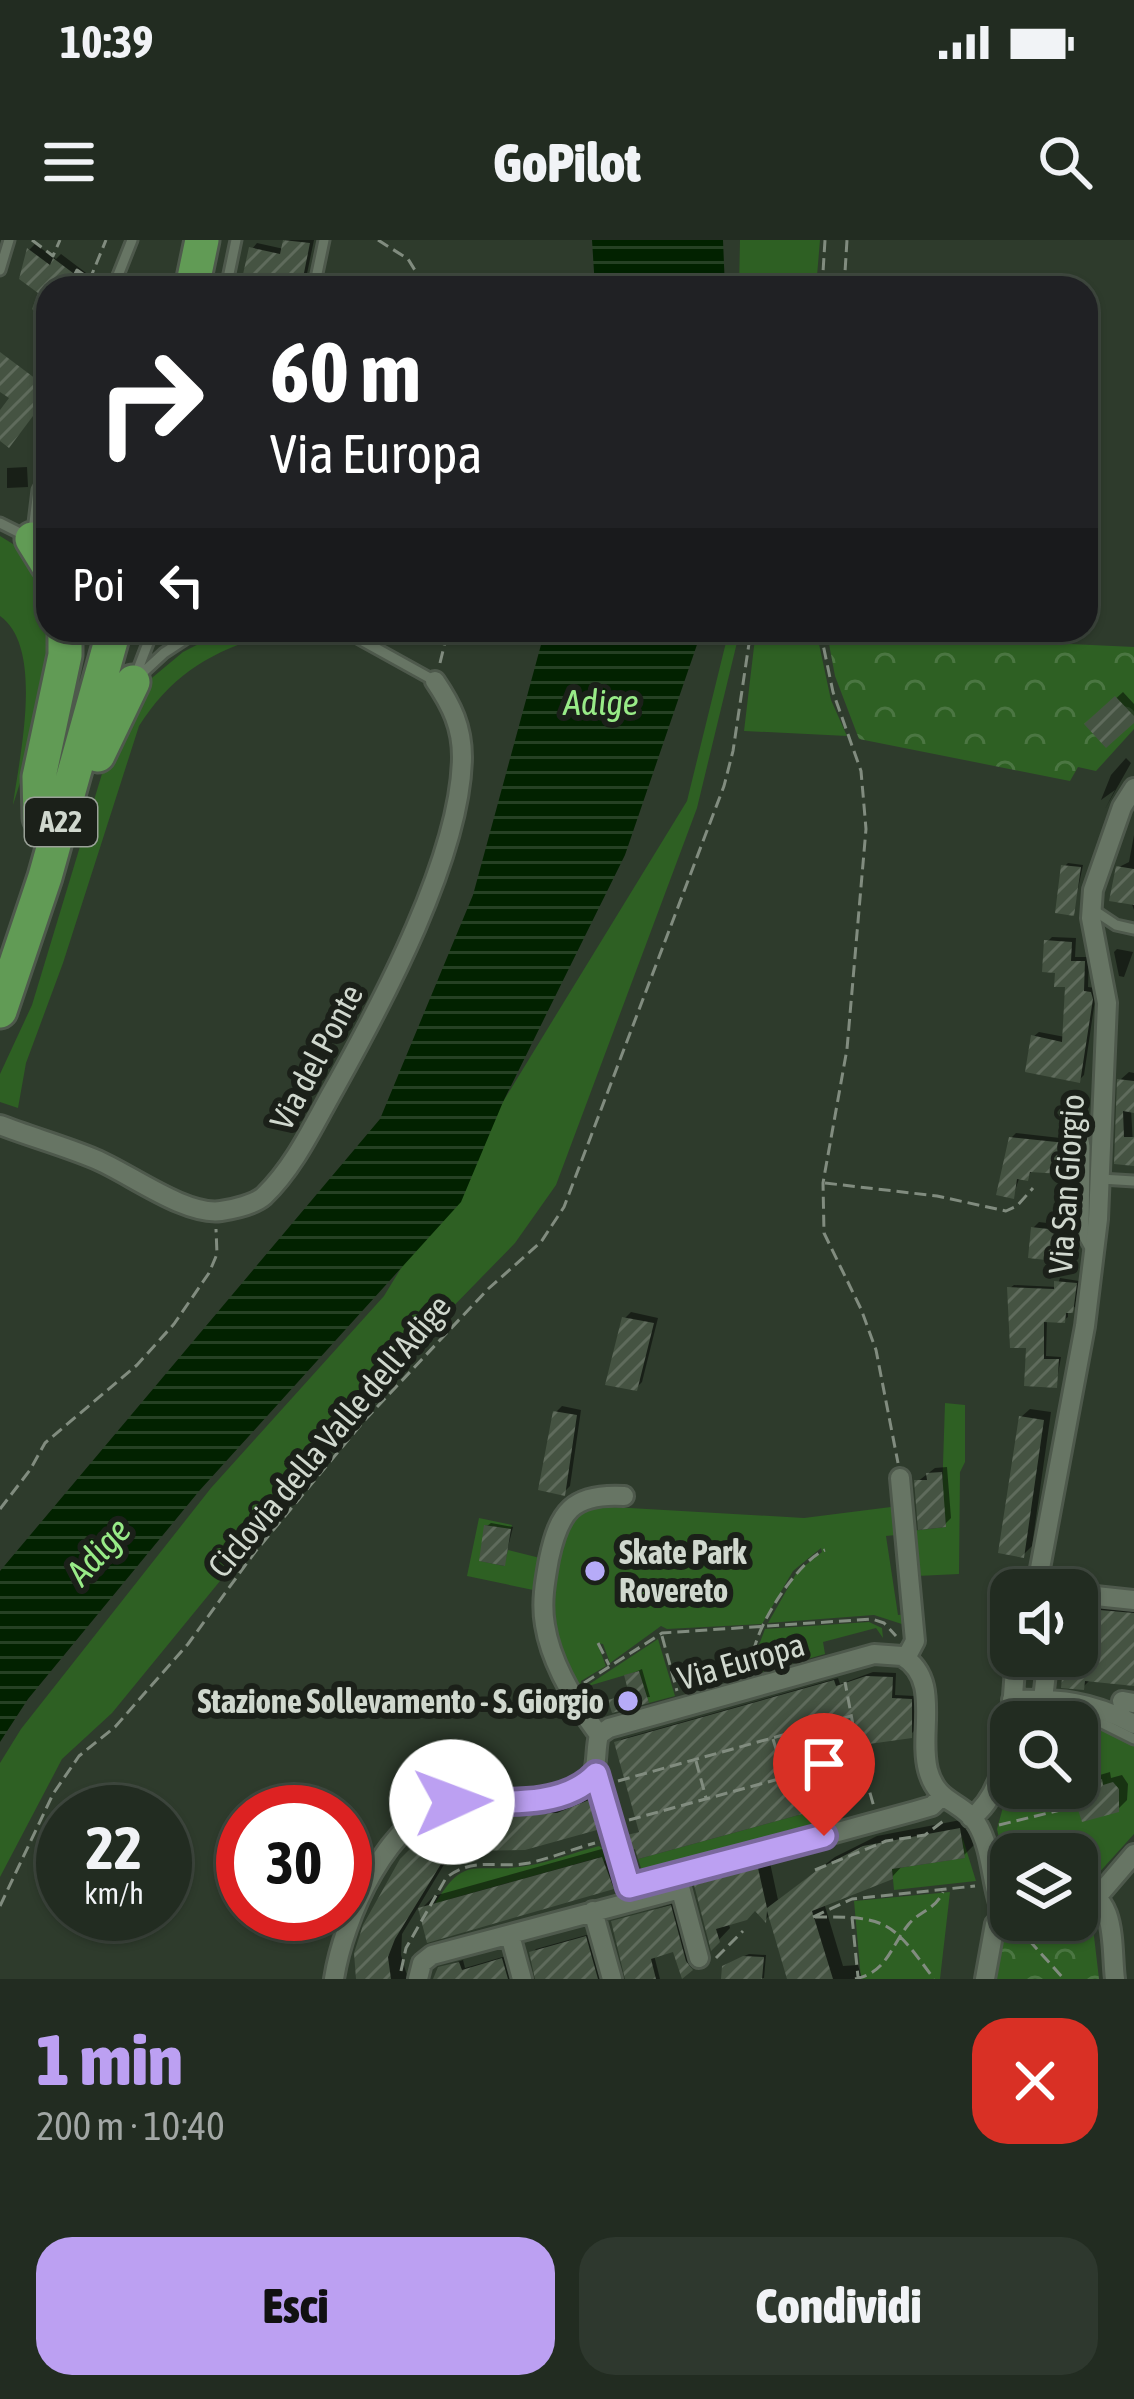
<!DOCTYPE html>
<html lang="it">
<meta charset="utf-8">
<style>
:root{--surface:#222c21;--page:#2e382e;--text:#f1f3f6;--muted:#a2a7a5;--line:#3f483f;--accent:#bca0f2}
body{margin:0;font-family:"Asap Condensed",sans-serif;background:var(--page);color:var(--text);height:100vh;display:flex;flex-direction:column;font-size:45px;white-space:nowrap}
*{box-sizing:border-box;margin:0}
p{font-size:39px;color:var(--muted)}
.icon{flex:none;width:66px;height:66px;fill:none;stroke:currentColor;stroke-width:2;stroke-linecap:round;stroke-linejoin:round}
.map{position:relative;height:1739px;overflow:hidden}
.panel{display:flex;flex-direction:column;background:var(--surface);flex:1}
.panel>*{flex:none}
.guide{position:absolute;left:36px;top:36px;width:1062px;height:366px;border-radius:36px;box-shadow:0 3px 9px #0004,0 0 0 3px var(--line);background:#202124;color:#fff;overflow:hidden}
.buttons{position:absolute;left:990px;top:1329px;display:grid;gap:24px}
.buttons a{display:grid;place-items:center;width:108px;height:108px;border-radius:24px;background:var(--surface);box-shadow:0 3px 9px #0004,0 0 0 3px var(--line);font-size:60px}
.speed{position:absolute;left:36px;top:1545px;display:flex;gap:24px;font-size:60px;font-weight:700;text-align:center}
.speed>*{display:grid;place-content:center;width:156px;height:156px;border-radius:50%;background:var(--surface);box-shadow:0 3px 9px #0004,0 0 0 3px var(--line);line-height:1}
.speed small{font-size:30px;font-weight:400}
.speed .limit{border:18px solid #d22;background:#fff;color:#111}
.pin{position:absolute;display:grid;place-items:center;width:102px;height:102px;color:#fff;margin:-123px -51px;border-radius:50% 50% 50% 0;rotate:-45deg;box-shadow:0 0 12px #0007}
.pin .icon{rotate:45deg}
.me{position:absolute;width:132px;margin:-66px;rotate:88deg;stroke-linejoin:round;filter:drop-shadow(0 0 9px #0008)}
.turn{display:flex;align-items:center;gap:42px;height:252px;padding:0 36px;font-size:54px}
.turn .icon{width:156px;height:156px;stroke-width:2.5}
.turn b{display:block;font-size:84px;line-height:102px}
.then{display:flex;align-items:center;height:114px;padding:0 36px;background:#0003;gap:24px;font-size:45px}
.round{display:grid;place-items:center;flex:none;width:126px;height:126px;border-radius:36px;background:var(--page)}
.headline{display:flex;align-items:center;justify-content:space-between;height:204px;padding:0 36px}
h1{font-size:72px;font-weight:800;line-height:90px;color:var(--accent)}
.button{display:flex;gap:24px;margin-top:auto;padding:24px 36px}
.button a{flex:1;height:138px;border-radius:36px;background:var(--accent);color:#111;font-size:48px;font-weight:800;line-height:138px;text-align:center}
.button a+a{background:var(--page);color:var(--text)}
.status{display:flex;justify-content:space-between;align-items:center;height:84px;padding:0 60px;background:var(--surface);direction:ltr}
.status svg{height:33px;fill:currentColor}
header{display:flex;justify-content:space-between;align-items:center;height:156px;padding:0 36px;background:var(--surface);font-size:54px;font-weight:800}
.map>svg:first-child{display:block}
.green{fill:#2e6023}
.park{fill:url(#park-crowns)}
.water{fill:url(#water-rules)}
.shadow{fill:#0007}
.building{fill:url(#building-hatch)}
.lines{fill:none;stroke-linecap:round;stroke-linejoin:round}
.lane-casing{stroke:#4e594c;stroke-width:15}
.street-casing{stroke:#4e594c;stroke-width:24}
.highway-casing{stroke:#4e594c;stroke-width:39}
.path{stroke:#818c7f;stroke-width:3;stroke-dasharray:12 6;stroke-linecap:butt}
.lane{stroke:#677564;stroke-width:9}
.street{stroke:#677564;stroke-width:18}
.highway{stroke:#619b55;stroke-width:33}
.route-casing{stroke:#7a689d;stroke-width:30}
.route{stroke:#bca0f2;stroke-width:21}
.poi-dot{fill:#b6abf8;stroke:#1b2019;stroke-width:4.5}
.labels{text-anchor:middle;stroke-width:12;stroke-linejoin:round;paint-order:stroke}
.shield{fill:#1b2019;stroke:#9aa198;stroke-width:3}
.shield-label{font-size:30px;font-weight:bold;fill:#d0d8ce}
.street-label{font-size:33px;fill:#d0d8ce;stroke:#1b2019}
.poi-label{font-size:33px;font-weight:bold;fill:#d0d8ce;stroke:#1b2019;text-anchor:start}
.water-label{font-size:36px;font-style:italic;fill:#98eb87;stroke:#1b2019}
</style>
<div class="status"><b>10:39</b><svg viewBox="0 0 49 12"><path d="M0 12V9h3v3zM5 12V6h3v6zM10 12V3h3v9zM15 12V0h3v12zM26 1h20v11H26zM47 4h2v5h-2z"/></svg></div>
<header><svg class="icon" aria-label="menu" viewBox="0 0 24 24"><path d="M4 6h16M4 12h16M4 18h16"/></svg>GoPilot<svg class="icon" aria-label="search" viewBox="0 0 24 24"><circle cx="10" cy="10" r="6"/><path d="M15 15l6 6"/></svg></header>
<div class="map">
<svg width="1134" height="1739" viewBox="0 0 1134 1739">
<defs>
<pattern id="park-crowns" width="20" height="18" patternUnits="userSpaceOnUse" patternTransform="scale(3)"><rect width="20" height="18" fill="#2e6023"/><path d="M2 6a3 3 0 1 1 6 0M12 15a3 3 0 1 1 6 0" fill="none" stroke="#4b7642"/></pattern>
<pattern id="water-rules" width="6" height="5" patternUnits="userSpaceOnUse" patternTransform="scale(3)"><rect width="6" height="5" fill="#022200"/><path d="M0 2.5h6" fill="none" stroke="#264124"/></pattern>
<pattern id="building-hatch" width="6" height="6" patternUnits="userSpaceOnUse" patternTransform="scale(3)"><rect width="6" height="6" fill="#455342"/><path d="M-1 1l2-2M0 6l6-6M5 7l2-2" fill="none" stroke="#5f6b5c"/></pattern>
</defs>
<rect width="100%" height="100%" fill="#2e3b2c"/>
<path class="green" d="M740 0H820L816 48H739Z
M0 296 21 309 47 339 48 390H57L44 467 13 565C19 518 45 408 0 376Z
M226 390H274L273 394C214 409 172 434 139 486L63 723 26 823 18 868 0 862V834L32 765 111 504 141 447 183 412Z
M729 390H740L697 568 556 945 515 1003 400 1121 112 1473 62 1519 0 1637V1523L21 1489 211 1248 384 1056 687 561Z
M756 390H816L831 460 847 496 744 491Z
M945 1163 965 1165V1222L960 1232 959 1334 917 1336 911 1291 946 1287 942 1255Z
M595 1266 804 1278 891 1267 896 1295 886 1296 898 1375 907 1374 908 1386 874 1375 768 1383 797 1332 822 1312 821 1308 793 1331 762 1384 667 1389 661 1386 610 1423 603 1404 597 1403 606 1426 581 1441 578 1458 551 1389 550 1342 568 1275Z
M479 1278 512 1285 511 1289 485 1285 480 1321 504 1326 508 1310 544 1319 538 1351 467 1336Z
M869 1382 882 1388 883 1398 876 1388 823 1402 825 1414 758 1433 754 1418 765 1389Z
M658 1399 675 1456 649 1463 639 1431 585 1447Z
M1049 1474 1096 1476 1134 1494V1594L1096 1636 1077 1641V1614H1011V1654L997 1589 1011 1538V1548H1077V1482H1032Z
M828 1567 832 1583 643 1634 638 1619Z
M962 1596 976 1641 894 1650 892 1629 964 1618Z
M599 1606 614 1618 603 1621 601 1617 443 1661 437 1671 432 1669C465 1611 473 1635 526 1626 551 1622 575 1612 599 1606Z
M950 1652 940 1739H861L854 1661Z"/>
<path class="park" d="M827 393 1134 407V489L1096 531 1078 527 1070 541 859 499 835 436Z
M1077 1665 1091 1671 1099 1739H993C1003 1665 1008 1680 1077 1680Z"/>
<path class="water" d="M592 0H723L725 48H595Z
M545 390H702L625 615 503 862 461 962 200 1250 28 1459 0 1502V1331L380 879 473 655Z"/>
<path class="shadow" d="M286 0H314L304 48H243L252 9 257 3 284 9Z
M35 4 56 19 61 14 98 42 94 48H48V81L42 52 22 37 29 10Z
M27 227 28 247 7 248V228Z
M1123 452 1134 464V479L1088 484Z
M1126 518 1131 523 1105 569 1115 550 1101 560 1111 535Z
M1134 595V670L1119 627 1129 622Z
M1068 623 1083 625 1073 673 1064 627Z
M1052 697 1076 698 1075 717H1089L1088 747 1096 748V753L1084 835 1079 840 1033 797 1039 792 1065 797 1068 744 1047 702Z
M1117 709 1133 712 1124 737 1119 736 1114 712Z
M1129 832 1134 833V870L1131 869 1134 923 1117 922 1120 840Z
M1016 893 1069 899 1078 895 1079 928 1075 932 1033 929 1027 938 1020 936 1013 956 1011 898Z
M1039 982 1071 986 1069 1013 1063 1019 1033 988Z
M1060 1038 1079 1041 1075 1067 1068 1070V1077L1064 1080 1047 1079 1046 1116 1061 1117 1056 1145 1029 1105 1010 1048 1014 1045 1057 1047Z
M631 1072 658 1078 642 1142 636 1148 625 1078Z
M562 1166 581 1170 570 1246 564 1252 556 1172Z
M1030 1169 1051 1172 1032 1306 1023 1315 1021 1177Z
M947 1227 951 1278 945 1284 917 1242 935 1228Z
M491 1283 513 1287 504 1323 487 1286Z
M1002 1331 1025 1337 1029 1334 1030 1350H1011V1368L989 1360 996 1337Z
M1077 1362 1134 1367V1443L1091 1439 1083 1447 1067 1416H1077Z
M748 1418 751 1429 748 1432 684 1438Z
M642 1429 650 1457 611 1460 632 1453 627 1436Z
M873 1432 896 1433 895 1455 915 1456V1490L910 1495 810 1516 818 1543 827 1540 831 1544V1559L826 1564 631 1596 642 1590 617 1503 622 1499 838 1438 840 1444Z
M1110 1532 1111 1538 1122 1535 1128 1544 1127 1560 1118 1569 1077 1548 1083 1540Z
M602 1549 609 1574 596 1587 468 1608 448 1618 402 1694 401 1715 408 1739H359L432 1588 449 1574 481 1563H555Z
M971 1578 975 1604 964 1615 904 1624 892 1637 824 1663 843 1726 858 1725 862 1739H790L771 1674 766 1679 756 1667 728 1682 730 1688 713 1706 697 1646 708 1635 769 1618 778 1660 835 1617 877 1596Z
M616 1605 626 1633 613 1646 421 1669 434 1656Z
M675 1663 689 1717 695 1724 684 1735 675 1708 654 1715 660 1739H628L614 1682Z
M590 1694 602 1739H538L532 1713 536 1709Z
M749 1714 766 1715 764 1738 724 1739 729 1723Z
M506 1716 513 1739H439L441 1728 463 1720 465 1728Z"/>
<path class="building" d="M283 0 310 3 301 48H240L249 7 280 14Z
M27 8 50 25 53 18 93 48H48V85L32 69 38 53 19 39Z
M0 112 48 148V188L33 176 9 208 0 201V170L9 158 0 152Z
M1115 456 1134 476V483L1106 508 1084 484Z
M1061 625 1081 627 1074 676 1055 673Z
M1116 626 1134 629V665L1109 661Z
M1044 700 1072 702 1071 721H1085L1084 751 1091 752 1093 759 1080 843 1025 832 1031 795 1062 802 1065 747H1054L1055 733 1042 732Z
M1117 839 1134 841V873L1123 871 1124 897H1134V926L1114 924Z
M1009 897 1066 903V898H1074L1076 935 1030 932 1028 941 1017 939 1014 959 996 955Z
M1031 987 1066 991 1064 1022 1028 1018Z
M1054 1041 1077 1043 1073 1073H1066L1065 1083 1044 1082V1119H1059L1057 1148 1024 1146 1026 1108H1010L1007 1047 1054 1049Z
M622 1077 654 1083 637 1151 605 1145Z
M553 1171 577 1175 565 1256 538 1250Z
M1019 1176 1044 1180 1024 1318 998 1313Z
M942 1232 946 1287 918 1290 914 1240H927L926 1233Z
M484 1285 511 1289 505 1326 479 1321Z
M1077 1368 1134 1373V1446L1085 1441 1084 1450 1061 1448 1064 1416H1077Z
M745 1420 749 1435 685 1453 680 1437Z
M639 1431 649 1463 612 1473 608 1460 629 1454 624 1435Z
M866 1436 893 1437 892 1458 912 1459V1498L862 1505 806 1520 813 1545 821 1543 828 1549V1567L638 1619 635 1609 632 1610 627 1595 639 1592 614 1502 834 1440 836 1446Z
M1102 1539 1103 1545 1113 1542 1119 1549V1572L1082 1582 1071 1548Z
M589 1560 597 1590 525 1610 468 1611 441 1624 395 1699 388 1717 391 1739H356L354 1713 363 1685 400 1619 433 1586 466 1575 557 1573Z
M960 1588 965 1618 892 1629 893 1639 812 1671 833 1739H787L767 1671 766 1683 755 1671 747 1680 716 1689 720 1702 711 1711 694 1645 758 1628 767 1668 820 1628 863 1606Z
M602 1617 614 1649 427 1703 418 1668Z
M671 1665 686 1721 693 1730 682 1739 673 1712 651 1719 656 1739H625L611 1681Z
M586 1696 598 1739H535L529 1712Z
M743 1716 764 1717 762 1739H721L722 1726Z
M502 1718 508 1739H433L438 1727 459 1722 462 1730Z"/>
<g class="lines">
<g class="lane-casing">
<path id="lane" d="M0 30 9 0
M113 48 132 0
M226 48 236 0
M314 48 324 0
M0 283 32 299 38 250 48 231
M343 390 435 441
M135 437 153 390
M137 438 164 413 199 390
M1092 669 1116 685 1134 689
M1081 885 1085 906 1084 997 1090 1008
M1101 939 1134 941
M1077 1487 1098 1481 1134 1499
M1077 1514 1084 1526"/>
</g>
<g class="street-casing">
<path id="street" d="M0 885C31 897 64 906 95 919 129 933 185 976 221 971 234 969 255 964 264 956 295 926 313 886 334 849 382 763 461 616 462 517 462 487 452 466 435 441
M900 1238 915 1401 906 1418
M1036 1350 1085 1086 1098 979 1107 763 1091 678 1093 650 1122 567 1134 548
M1077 1354 1134 1360
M1043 1459 1048 1416
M1012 1460C1062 1459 1090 1461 1134 1484
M1122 1461 1134 1463
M1011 1482 1016 1416
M599 1495C576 1464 551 1424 545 1385 541 1363 545 1341 549 1319 559 1272 572 1253 624 1256
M595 1534 632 1661
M971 1578C997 1560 1005 1522 1011 1492
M629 1647 677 1636
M1077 1653C1118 1650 1111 1710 1115 1739
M1098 1656 1134 1614
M593 1671 612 1739
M510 1695 522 1739
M699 1718 677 1636 915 1571 932 1566 941 1557
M334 1739C343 1681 388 1572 455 1562 493 1557 550 1572 584 1547 600 1534 594 1514 599 1495L609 1488 874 1414 902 1416C942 1439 918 1492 928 1530 937 1564 961 1560 977 1584 993 1610 991 1647 1003 1675
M418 1739 422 1723 432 1715 680 1649
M985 1739 995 1684 1011 1671"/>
</g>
<g class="highway-casing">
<path id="highway" d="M192 48 202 0
M32 299 48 325
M98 515 133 442
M40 578 39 537 65 415V390
M0 771 45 637 114 390"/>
</g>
<path class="path" d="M32 0 53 16 60 0
M378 0 408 19 426 48
M75 34 77 30 90 39 106 0
M822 48 825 0
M844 48 847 0
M820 390 833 452 861 531 866 589 847 809 823 943 824 993 861 1069 876 1110 898 1223
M440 423 448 390
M825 943 937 956 1006 971 1017 966 1033 948
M0 1269 30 1230 45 1203 137 1125 174 1084 209 1033 217 1014 216 989
M662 1396 677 1451
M598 1403 609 1425
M753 1430C745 1399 797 1321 825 1310
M584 1443 662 1393 872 1379 884 1383 896 1396
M773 1499 784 1535
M860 1518 874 1567
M696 1521 706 1558
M618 1541 851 1476
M629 1580 859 1517 845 1442
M999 1585 1077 1566
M815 1630 886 1601 925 1595 946 1579
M0 1666 53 1554 79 1516 115 1487 188 1404 255 1312 363 1182 488 1049 541 1002 564 967 724 546 733 511 751 390
M813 1677 852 1659 975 1646
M815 1677C888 1676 892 1682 934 1739
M852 1677 858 1737
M1017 1687 1064 1739
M716 1718 743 1691
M401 1731 406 1708 446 1638C473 1616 499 1629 529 1623 551 1618 573 1609 595 1603
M855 1739C887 1732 890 1708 908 1685 919 1671 935 1670 943 1652"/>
<use href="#lane" class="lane"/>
<use href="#street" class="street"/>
<use href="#highway" class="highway"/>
</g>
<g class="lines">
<g class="route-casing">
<path id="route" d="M452 1562C498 1561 562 1570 596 1534L629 1647 824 1596"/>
</g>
<use href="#route" class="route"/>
</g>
<g class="poi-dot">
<circle cx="595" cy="1331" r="12"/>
<circle cx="628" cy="1461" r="12"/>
</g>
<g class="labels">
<rect class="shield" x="25" y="558" width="72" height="48" rx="9"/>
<g class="shield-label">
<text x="61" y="592">A22</text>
</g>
<g class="street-label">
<text transform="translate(316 817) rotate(-62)" y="12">Via del Ponte</text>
<text transform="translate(1066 944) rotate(-86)" y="12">Via San Giorgio</text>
<text transform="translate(329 1196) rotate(-50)" y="12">Ciclovia della Valle dell'Adige</text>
<text transform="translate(741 1421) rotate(-16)" y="12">Via Europa</text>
</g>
<g class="poi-label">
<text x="619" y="1324">Skate Park<tspan x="619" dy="38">Rovereto</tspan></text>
<text x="604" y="1473" text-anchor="end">Stazione Sollevamento - S. Giorgio</text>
</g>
<g class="water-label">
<text x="601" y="475">Adige</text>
<text transform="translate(98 1311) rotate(-48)" y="13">Adige</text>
</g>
</g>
</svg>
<div class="buttons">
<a><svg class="icon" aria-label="sound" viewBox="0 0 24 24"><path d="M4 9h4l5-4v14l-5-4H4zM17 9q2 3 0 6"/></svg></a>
<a><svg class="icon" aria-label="search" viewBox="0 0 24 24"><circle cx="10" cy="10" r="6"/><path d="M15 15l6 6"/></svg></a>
<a><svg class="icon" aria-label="layers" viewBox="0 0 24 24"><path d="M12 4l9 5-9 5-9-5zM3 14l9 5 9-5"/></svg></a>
</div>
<div class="speed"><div>22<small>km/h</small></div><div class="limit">30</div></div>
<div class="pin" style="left:824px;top:1596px;background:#d93025"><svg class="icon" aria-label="arrive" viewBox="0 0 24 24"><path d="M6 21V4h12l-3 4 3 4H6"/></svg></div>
<svg class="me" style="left:452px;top:1562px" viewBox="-20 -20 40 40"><circle r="19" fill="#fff"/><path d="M0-13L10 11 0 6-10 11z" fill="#bca0f2"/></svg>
<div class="guide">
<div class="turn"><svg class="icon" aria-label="right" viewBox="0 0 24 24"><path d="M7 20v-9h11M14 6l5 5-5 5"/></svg><div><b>60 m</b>Via Europa</div></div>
<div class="then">Poi<svg class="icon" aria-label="left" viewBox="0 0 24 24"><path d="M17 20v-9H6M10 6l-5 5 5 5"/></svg></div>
</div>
</div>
<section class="panel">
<div class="headline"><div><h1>1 min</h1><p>200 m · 10:40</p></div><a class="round" style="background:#d93025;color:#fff"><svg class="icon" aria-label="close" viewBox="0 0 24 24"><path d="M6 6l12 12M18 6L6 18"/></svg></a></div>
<div class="button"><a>Esci</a><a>Condividi</a></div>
</section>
